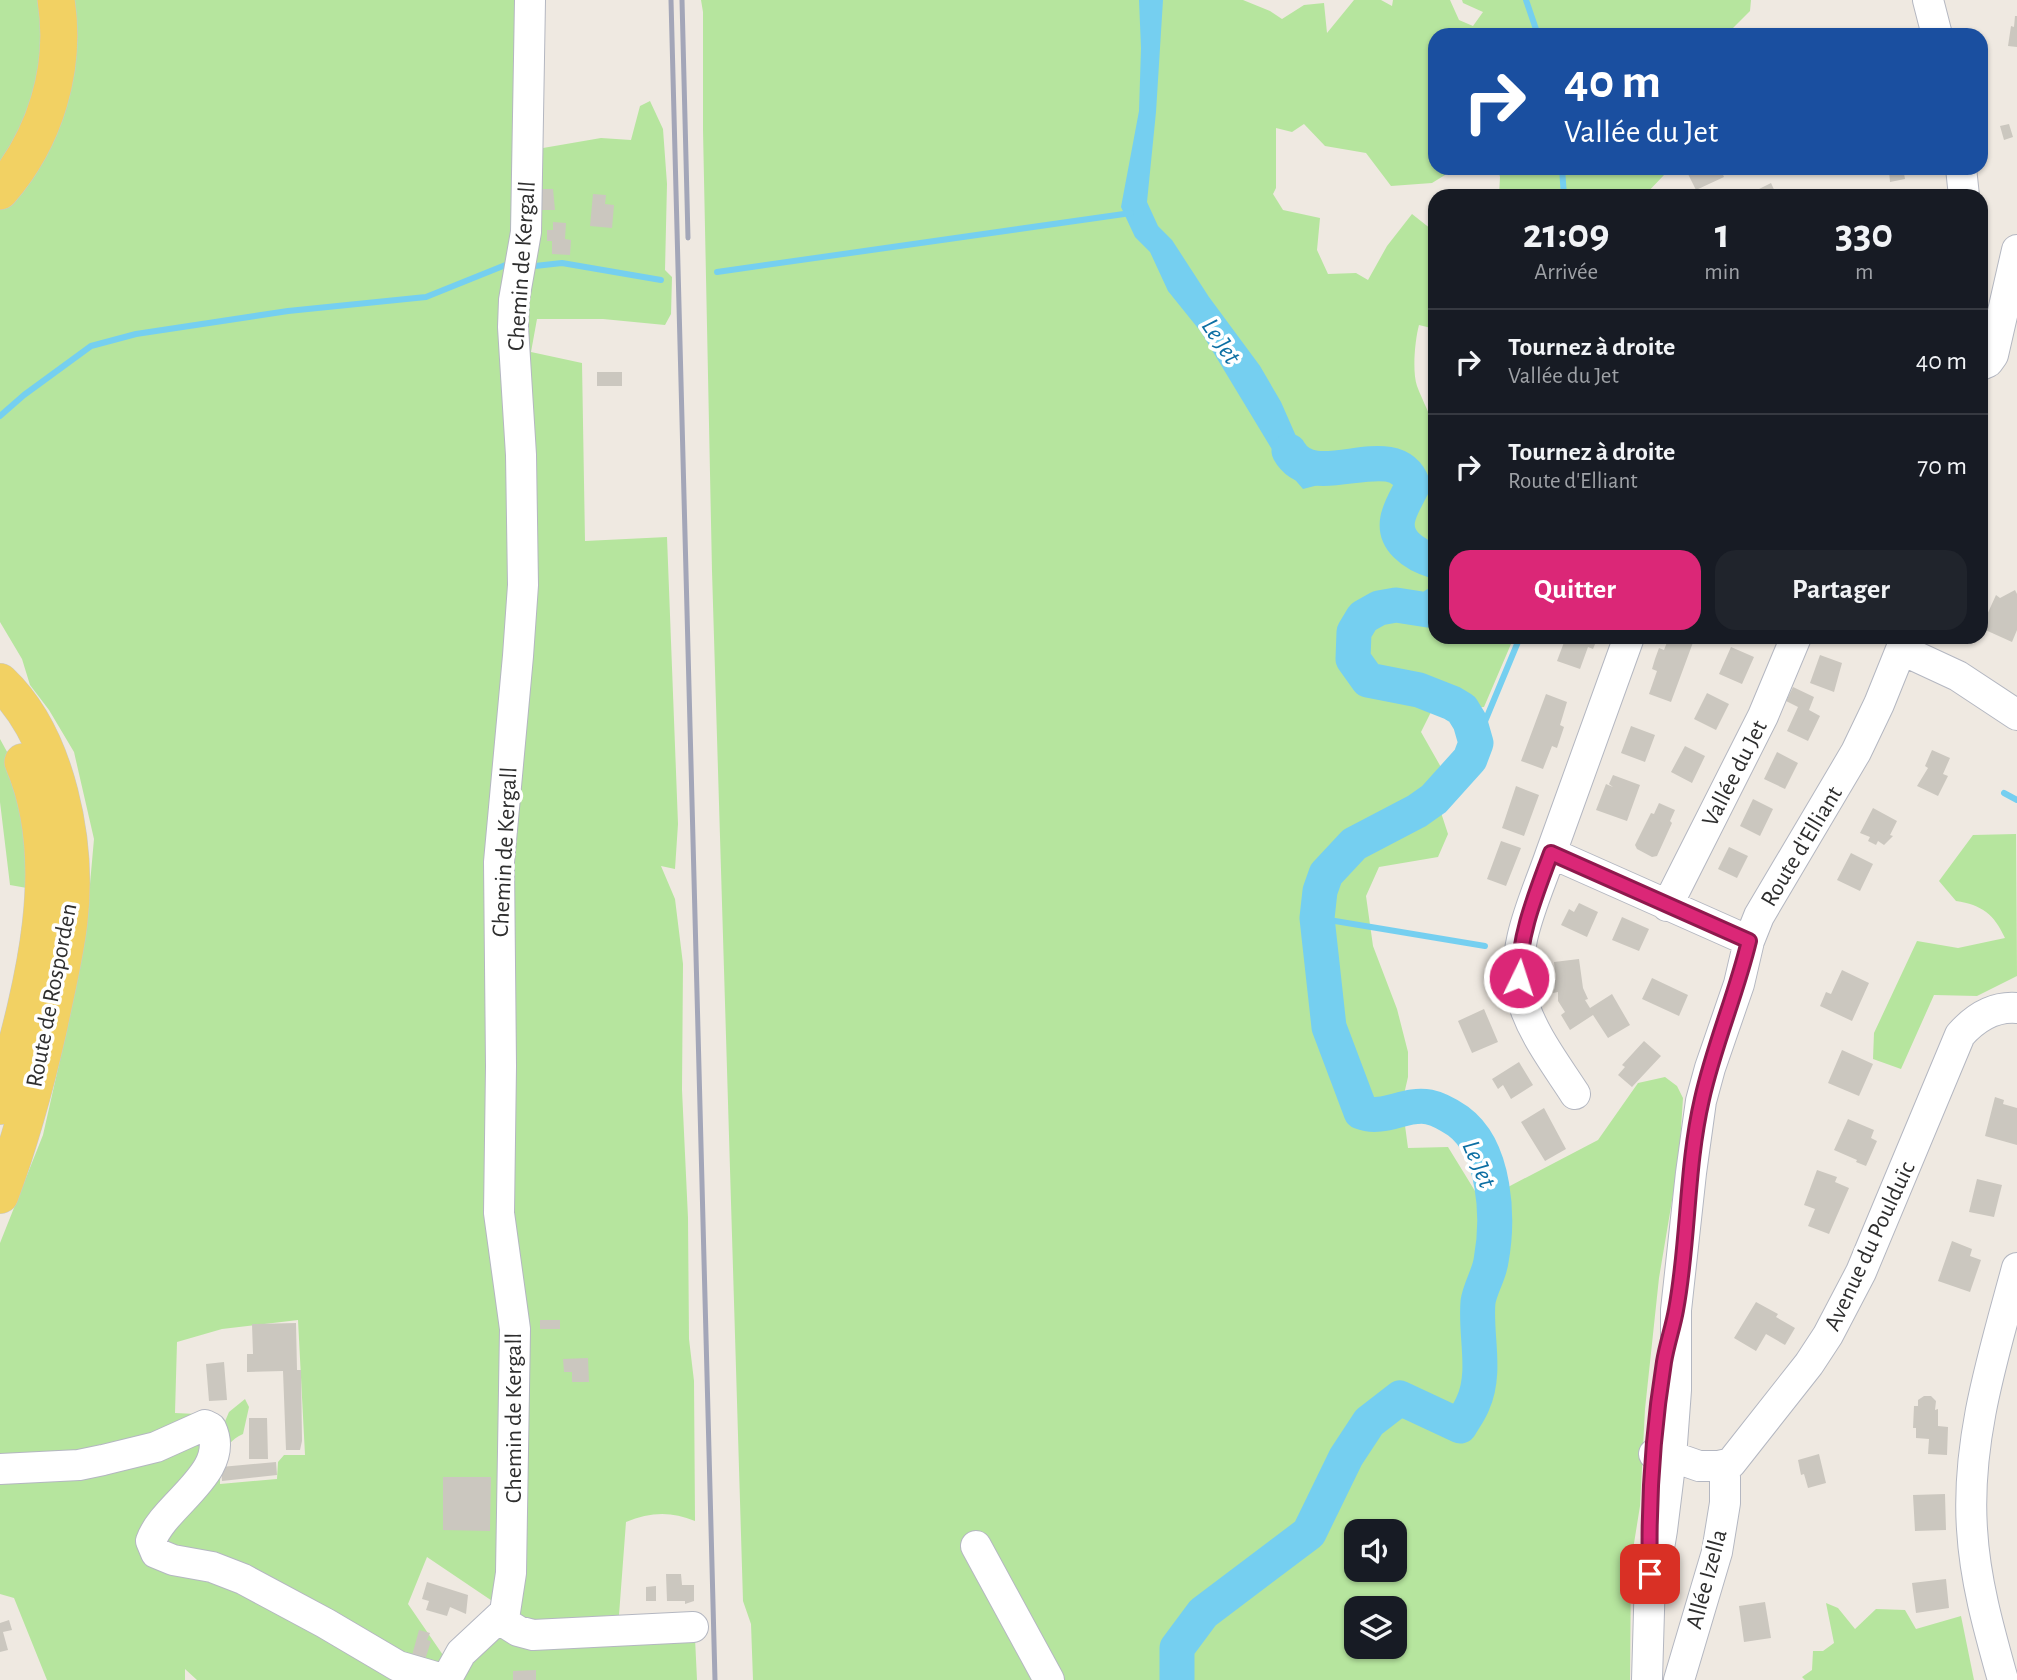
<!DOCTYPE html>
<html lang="fr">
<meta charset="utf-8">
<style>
:root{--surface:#171b24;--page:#20242c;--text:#f1f3f6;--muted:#9ea1a6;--line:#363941;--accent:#db2777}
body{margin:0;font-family:"Alegreya Sans",sans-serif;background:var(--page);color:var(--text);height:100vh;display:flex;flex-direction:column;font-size:26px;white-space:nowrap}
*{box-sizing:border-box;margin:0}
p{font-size:23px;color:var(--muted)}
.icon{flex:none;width:38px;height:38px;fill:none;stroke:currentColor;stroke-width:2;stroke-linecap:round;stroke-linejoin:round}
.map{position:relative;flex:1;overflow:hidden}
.details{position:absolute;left:1428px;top:189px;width:560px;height:455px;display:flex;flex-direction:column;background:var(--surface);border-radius:21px;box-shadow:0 2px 5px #0004}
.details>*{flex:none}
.hud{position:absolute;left:1428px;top:28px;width:560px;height:147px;border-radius:21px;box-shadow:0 2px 5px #0004;background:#1a4fa0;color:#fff;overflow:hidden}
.controls{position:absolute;left:1344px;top:1519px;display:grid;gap:14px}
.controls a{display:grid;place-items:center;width:63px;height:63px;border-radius:14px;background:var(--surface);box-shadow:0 2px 5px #0004;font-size:35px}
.pin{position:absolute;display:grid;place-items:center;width:60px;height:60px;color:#fff;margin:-30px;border-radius:14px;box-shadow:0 4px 10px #0006}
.me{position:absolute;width:77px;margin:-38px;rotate:4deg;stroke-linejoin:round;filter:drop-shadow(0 0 5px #0008)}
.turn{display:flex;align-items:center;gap:24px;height:147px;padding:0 21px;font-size:32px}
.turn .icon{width:91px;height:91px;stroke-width:2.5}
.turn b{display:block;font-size:49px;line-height:60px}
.eta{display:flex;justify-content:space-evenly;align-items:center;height:119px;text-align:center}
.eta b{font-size:42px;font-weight:700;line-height:49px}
.action{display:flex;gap:14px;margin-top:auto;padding:14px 21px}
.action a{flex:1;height:80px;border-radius:21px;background:var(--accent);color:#fff;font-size:28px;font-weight:700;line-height:80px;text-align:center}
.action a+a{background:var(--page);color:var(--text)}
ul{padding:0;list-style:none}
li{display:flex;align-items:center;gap:21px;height:105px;padding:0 21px;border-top:2px solid var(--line)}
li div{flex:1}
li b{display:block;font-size:26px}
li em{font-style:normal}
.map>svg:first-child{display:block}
.green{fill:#b6e59e;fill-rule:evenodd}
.water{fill:#75cff0}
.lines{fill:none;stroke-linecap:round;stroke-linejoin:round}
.stream{stroke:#75cff0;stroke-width:6}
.river{stroke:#75cff0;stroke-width:35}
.building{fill:#cbc7bf}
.minor-casing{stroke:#b4b7c1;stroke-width:32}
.major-casing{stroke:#c9c9c9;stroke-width:38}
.minor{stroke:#fff;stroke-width:30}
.major{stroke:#f2d163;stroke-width:37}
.rail{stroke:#a3a6b8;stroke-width:5}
.route-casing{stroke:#8e194d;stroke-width:18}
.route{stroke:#db2777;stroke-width:12}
.labels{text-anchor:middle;stroke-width:7;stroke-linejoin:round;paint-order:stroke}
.street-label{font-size:24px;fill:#2e2e2e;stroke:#fff}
.water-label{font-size:26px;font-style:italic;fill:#0d6fa3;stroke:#fff}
</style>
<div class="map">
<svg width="2017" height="1680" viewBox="0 0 2017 1680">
<rect width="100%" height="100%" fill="#efe9e1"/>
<path class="green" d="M0 0H523L543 148 601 138 631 140 640 106 650 101 663 129 667 184 665 270 672 277 671 314 665 325 603 319H537L531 352 582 363 585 541 667 537 678 824 675 869 661 866 675 899 683 964 682 1090 688 1218 689 1339 694 1381 695 1521C671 1511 650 1512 626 1522L619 1615 522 1621 427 1557 408 1604 458 1677 493 1634 695 1638 697 1680H197L185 1669V1680H47L14 1598 0 1594V1243L43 1135 71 1011 89 895 94 839 74 752 49 710 30 685 22 659 0 622ZM298 1320 305 1455H284L278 1462 277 1479 220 1484C221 1461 220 1445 243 1434L249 1407 245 1399 229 1412 223 1426 197 1414 175 1413 177 1342 222 1329Z
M701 0H1243L1270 11 1282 19 1304 5 1324 3 1327 33 1354 0H1381L1392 6 1393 0H1450L1459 20 1473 26 1483 12 1463 3 1462 0H1751L1750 11 1726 35H1435V168H1447L1445 175 1432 183 1391 186 1366 153 1325 146 1304 124 1292 132 1276 128V188L1273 194 1283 210 1320 218 1317 250 1328 274 1356 273 1368 280 1387 246 1412 214 1431 229 1435 262V329L1419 325C1415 340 1412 371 1417 386 1423 402 1431 415 1435 433V637H1514L1484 707 1431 712 1421 732 1442 769 1430 779 1448 834 1438 857 1379 867 1366 896 1373 946 1397 1009 1408 1052V1077L1402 1103 1408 1148 1448 1147 1475 1191 1508 1187 1598 1140 1638 1083 1665 1077 1677 1086 1683 1098 1679 1159 1659 1278 1645 1409 1640 1506 1631 1562 1630 1680H753L751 1624 743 1601 712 571 703 130V12ZM1356 1531H1395V1570H1356ZM1356 1608H1395V1647H1356Z
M1498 168H1659L1664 175 1644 196H1499L1500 177Z
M0 739 17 770 26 818 27 888 10 885 0 802Z
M2016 834 2017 976 1977 996 1934 995 1901 1069 1873 1059 1874 1033 1917 941 1958 948 2005 938C1994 914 1982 905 1956 901L1939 881 1973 835Z
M1826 1603 1838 1608 1855 1629 1876 1609 1905 1610 1916 1629 1961 1616 1974 1680H1805L1802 1677 1812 1670 1813 1651H1823L1834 1643Z"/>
<path class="water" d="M1139 0H1163L1156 112 1147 202 1158 226 1172 240 1209 297 1260 366 1281 402 1299 443 1318 457H1330V482L1303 489 1279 461 1201 332 1168 291 1150 252 1135 237 1121 207 1139 111 1141 48Z"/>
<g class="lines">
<path class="stream" d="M1526 0 1538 35
M1562 168 1564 196
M535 266 562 263 661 280
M717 272 1131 213
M0 416 24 395 91 346 136 334 288 311 426 297 508 264
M1476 743 1520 637
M2004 793 2017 800
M1317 918 1485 946"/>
<path class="river" d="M1289 451C1314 496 1394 434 1413 485 1403 505 1387 526 1406 545 1414 553 1424 558 1435 561
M1177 1680V1648L1203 1613 1309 1533 1346 1457 1369 1422 1400 1398 1460 1426C1464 1419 1470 1411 1473 1403 1487 1372 1475 1335 1478 1302 1480 1288 1489 1275 1491 1261 1499 1218 1496 1149 1458 1121 1449 1115 1439 1109 1429 1107 1406 1102 1384 1121 1361 1112L1329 1027 1317 918 1320 891 1326 874 1354 844 1417 811 1434 799 1470 759 1476 743 1470 722 1462 709 1452 703 1419 690 1368 680 1353 659 1354 632 1363 617 1379 608 1396 605 1428 610 1435 605"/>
</g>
<path class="building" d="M2015 16H2017V47L2008 46 2011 26 2014 27Z
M2009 124 2013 137 2004 140 2000 126Z
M1693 168H1720L1724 177 1696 190 1688 174 1694 171Z
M1885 168H1903L1905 179 1890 182 1889 171Z
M1771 183 1777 196H1755L1761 193 1759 189Z
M535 189H553L555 210H539Z
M593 194 606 195 605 204 614 205 612 228 590 226Z
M553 222 566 223 565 239 571 240 570 255 552 254V241H547V230H553Z
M597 372H622V386H597Z
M2015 590 2017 594V630L2012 642 1981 628 1996 595 2000 598Z
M1566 637H1598L1593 649 1588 647 1580 669 1557 661Z
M1669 637H1695L1671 702 1649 694 1657 671 1652 669 1655 659 1659 648 1664 650Z
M1731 647 1754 657 1742 684 1719 674Z
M1820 655 1842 663 1834 692 1810 683Z
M1793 687 1814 697 1809 710 1820 716 1808 741 1787 731 1798 707 1786 701Z
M1707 693 1729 704 1716 730 1694 719Z
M1546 694 1567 702 1560 725 1564 727 1557 748 1552 746 1543 769 1521 761Z
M1631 726 1655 735 1645 762 1621 753Z
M1685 746 1705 756 1692 783 1671 772Z
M1932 750 1950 758 1943 774 1948 776 1938 796 1917 786 1928 768 1925 766Z
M1777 752 1798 763 1785 789 1764 779Z
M1613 775 1640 785 1627 821 1596 810 1606 784 1613 787 1609 784Z
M1516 786 1539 795 1524 836 1502 828Z
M1753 799 1773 809 1760 836 1740 826Z
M1659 803 1675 810 1670 821 1672 823 1657 856 1652 857 1637 849 1635 845 1651 813 1654 814Z
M1873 808 1897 821 1890 835 1893 836 1884 845 1878 841 1876 845 1868 841 1870 837 1860 833Z
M1501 841 1521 848 1506 886 1487 879Z
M1729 847 1748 856 1737 878 1718 869Z
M1851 853 1873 864 1860 891 1837 880Z
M1579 903 1598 912 1587 937 1561 925 1569 909 1574 912Z
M1622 917 1649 929 1639 951 1612 940Z
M1579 959 1583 988 1588 999 1585 1000 1590 1008 1612 994 1630 1025 1608 1038 1593 1015 1570 1030 1561 1015 1565 1012 1558 1001V992L1553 993 1551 981 1556 980 1554 962Z
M1842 970 1869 983 1852 1021 1820 1006 1826 992 1831 994Z
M1652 978 1688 995 1679 1016 1642 999Z
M1484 1009 1498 1042 1472 1053 1458 1021Z
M1644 1041 1661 1056 1632 1087 1618 1075 1625 1067 1622 1065Z
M1842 1050 1873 1064 1859 1096 1828 1083Z
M1519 1062 1533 1085 1511 1099 1503 1085 1498 1089 1492 1079Z
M1995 1097 2004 1100 2003 1104 2017 1108V1145L1985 1136Z
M1544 1108 1566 1149 1545 1161 1521 1122Z
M1848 1119 1874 1130 1871 1138 1877 1141 1866 1166 1856 1162 1857 1160 1834 1150Z
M1817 1170 1837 1177 1835 1182 1849 1188 1829 1234 1808 1226 1815 1209 1804 1205Z
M1977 1179 2002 1185 1994 1217 1969 1212Z
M1952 1241 1972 1249 1970 1256 1981 1260 1970 1292 1938 1281Z
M1756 1302 1778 1314 1776 1317 1795 1328 1785 1345 1766 1334 1756 1351 1734 1338Z
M540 1320H560V1329H540Z
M296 1323 297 1370H301L302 1441 300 1450H286L283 1371 247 1372V1354H253L252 1324Z
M588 1358 589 1382H572V1372H564L563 1359Z
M224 1362 227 1400 209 1401 206 1364Z
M1924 1396H1931L1936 1401 1935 1410 1938 1409V1426L1948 1427 1947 1455 1928 1454 1929 1439 1916 1438V1428H1913L1914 1406H1918V1400Z
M249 1418H267L268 1459H249Z
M1819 1454 1826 1483 1808 1488 1804 1474 1801 1475 1798 1460Z
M276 1462 277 1475 222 1481 221 1467Z
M443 1477H491L490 1531 443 1530Z
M1945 1494 1946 1530 1915 1531 1913 1495Z
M666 1574H681L682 1585H694V1601L685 1604V1601H667Z
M1946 1579 1949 1608 1916 1613 1912 1583Z
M427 1582 468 1595 466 1614 450 1607 447 1616 426 1610 429 1601 422 1599Z
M656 1586V1601H646V1587Z
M1765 1602 1771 1638 1744 1642 1739 1606Z
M9 1620 12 1630 3 1632 8 1650 0 1652V1623Z
M419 1630 430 1633 427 1640 431 1641 424 1663 411 1659Z
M536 1670V1680H513V1671Z"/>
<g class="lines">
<g class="minor-casing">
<path id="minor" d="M1928 0 1937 35
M1961 168 1964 196
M1981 365 1988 362 1993 355 2017 250
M1629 637 1551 853 1749 941
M1902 650 1958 676 2017 715
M1551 853C1536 897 1510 947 1521 995 1530 1031 1555 1063 1575 1094
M1667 906 1763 716 1796 637
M1654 1454 1679 1459 1699 1466H1718L1731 1463 1809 1364 1828 1335 1861 1272 1960 1035C1975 1018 1993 1006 2017 1008
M0 1469 79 1465 103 1460 156 1447 205 1425 211 1428C232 1472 164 1504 151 1541L156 1553 173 1560 212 1567 243 1579 325 1623 398 1666 446 1680
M976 1546 1049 1680
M1651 1596 1662 1530 1671 1457 1676 1390V1310L1691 1173 1701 1101 1710 1068 1739 984 1749 941 1759 916 1856 752 1879 704 1906 637
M499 1619 518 1631 533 1635 693 1627
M446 1680 461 1653 505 1612 511 1573 515 1329 499 1213 501 1066 499 862 518 656 523 585 521 455 513 327 514 300 526 232 530 0
M1647 1680 1650 1577
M1679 1680 1717 1552 1725 1503V1477
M2003 1680C1989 1630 1975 1581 1972 1529 1966 1440 1994 1353 2017 1268"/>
</g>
<g class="major-casing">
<path id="major" d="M0 191C45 139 67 68 56 0
M0 682C58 737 78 844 69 921 65 956 56 991 49 1026 36 1083 21 1139 0 1195
M0 1106C29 999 69 869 23 762"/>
</g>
<use href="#minor" class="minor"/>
<use href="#major" class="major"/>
<path class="rail" d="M671 0 715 1680
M682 0 688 238"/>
</g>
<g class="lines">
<g class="route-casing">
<path id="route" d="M1519 978C1519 934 1536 894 1551 853L1749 941C1736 995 1714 1045 1702 1099 1686 1168 1689 1240 1676 1310 1673 1327 1667 1344 1664 1362 1653 1431 1648 1503 1650 1574"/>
</g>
<use href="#route" class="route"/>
</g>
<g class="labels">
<g class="street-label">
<text transform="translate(521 266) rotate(-86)" y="8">Chemin de Kergall</text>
<text transform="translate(1734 773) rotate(-63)" y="8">Vallée du Jet</text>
<text transform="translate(1801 846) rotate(-59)" y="8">Route d'Elliant</text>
<text transform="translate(504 852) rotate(-87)" y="8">Chemin de Kergall</text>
<text transform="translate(51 995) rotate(-79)" y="8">Route de Rosporden</text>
<text transform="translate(1869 1246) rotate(-65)" y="8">Avenue du Poulduïc</text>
<text transform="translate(513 1418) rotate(-90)" y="8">Chemin de Kergall</text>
<text transform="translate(1706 1579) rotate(-75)" y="8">Allée Izella</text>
</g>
<g class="water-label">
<text transform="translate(1222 341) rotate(56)" y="9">Le Jet</text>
<text transform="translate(1480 1164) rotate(67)" y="9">Le Jet</text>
</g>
</g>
</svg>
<div class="controls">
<a><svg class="icon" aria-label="sound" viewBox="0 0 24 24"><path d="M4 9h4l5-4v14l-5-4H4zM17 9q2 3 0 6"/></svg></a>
<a><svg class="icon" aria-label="layers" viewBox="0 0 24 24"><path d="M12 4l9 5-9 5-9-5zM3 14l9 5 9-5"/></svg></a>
</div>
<div class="pin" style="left:1650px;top:1574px;background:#d93025"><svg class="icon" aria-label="arrive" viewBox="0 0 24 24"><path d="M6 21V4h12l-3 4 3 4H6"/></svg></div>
<svg class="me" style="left:1519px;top:978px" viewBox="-20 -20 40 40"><circle r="17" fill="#db2777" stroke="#fff" stroke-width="3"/><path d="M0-11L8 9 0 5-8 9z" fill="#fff"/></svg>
<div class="hud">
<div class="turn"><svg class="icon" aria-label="right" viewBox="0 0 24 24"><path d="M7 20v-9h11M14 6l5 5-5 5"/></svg><div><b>40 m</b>Vallée du Jet</div></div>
</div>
<section class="details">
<div class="eta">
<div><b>21:09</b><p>Arrivée</p></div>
<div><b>1</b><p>min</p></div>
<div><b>330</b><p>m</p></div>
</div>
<ul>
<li><svg class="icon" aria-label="right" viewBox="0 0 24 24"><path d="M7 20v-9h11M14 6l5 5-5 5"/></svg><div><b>Tournez à droite</b><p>Vallée du Jet</p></div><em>40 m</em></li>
<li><svg class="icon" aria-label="right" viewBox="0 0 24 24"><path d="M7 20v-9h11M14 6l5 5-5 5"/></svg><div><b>Tournez à droite</b><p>Route d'Elliant</p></div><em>70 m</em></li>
</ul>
<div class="action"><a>Quitter</a><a>Partager</a></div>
</section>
</div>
